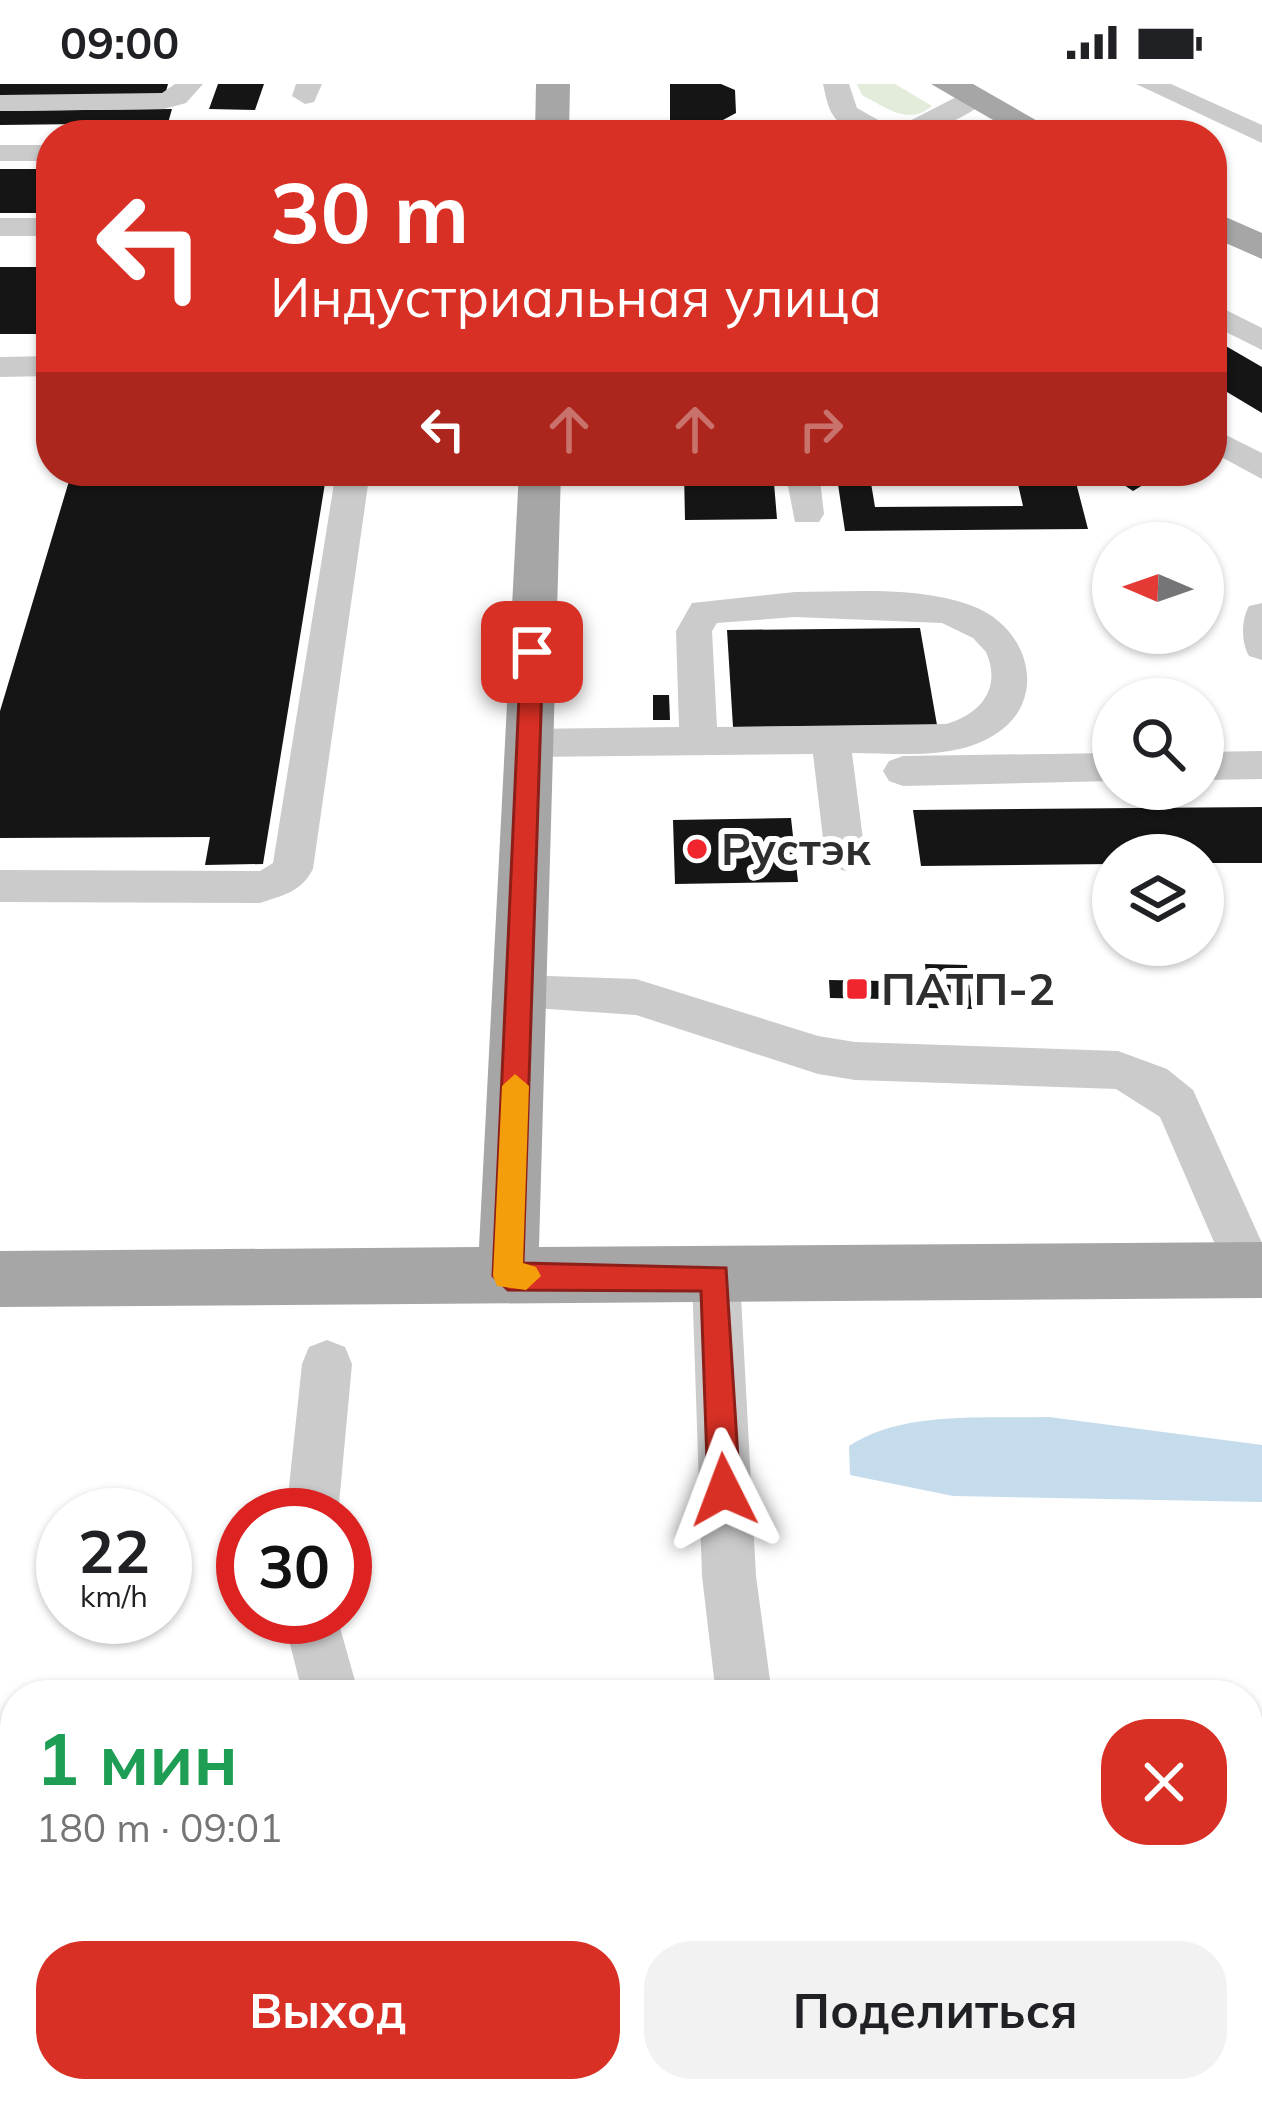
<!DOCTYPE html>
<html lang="ru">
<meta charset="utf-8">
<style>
:root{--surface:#fff;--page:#f2f2f2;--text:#202124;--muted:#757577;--accent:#d93025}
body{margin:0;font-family:Mulish,sans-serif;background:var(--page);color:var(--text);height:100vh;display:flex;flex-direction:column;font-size:45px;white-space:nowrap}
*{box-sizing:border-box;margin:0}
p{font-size:39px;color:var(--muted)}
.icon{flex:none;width:66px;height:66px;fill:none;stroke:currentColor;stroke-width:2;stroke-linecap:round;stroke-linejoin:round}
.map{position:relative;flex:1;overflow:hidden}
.details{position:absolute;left:0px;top:1596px;width:1263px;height:423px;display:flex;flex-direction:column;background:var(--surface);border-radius:48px 48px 0 0;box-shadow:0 3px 9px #0004}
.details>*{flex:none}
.top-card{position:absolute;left:36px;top:36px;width:1191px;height:366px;border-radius:48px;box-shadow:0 3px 9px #0004;background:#d93025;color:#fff;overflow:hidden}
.needle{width:78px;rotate:272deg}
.fabs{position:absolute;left:1092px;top:438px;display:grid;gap:24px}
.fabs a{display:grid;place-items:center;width:132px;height:132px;border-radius:50%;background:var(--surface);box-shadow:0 3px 9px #0004;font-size:60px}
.speed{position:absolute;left:36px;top:1404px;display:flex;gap:24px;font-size:60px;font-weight:700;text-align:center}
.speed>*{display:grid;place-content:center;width:156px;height:156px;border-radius:50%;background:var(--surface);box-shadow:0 3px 9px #0004;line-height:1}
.speed small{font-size:30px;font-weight:400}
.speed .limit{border:18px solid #d22;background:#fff;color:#111}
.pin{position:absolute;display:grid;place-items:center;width:102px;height:102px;color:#fff;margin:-51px;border-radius:24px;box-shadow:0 6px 18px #0006}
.me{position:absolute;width:132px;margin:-66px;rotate:357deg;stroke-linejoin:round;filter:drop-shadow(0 0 9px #0008)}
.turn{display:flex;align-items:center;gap:42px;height:252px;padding:0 36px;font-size:54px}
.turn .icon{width:156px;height:156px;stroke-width:2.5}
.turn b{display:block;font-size:84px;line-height:102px}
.lanes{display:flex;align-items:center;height:114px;padding:0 36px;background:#0003;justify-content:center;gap:60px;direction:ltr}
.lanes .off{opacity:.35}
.round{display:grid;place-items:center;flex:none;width:126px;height:126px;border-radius:48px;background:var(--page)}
.headline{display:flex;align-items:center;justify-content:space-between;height:204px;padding:0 36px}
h1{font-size:72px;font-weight:700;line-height:90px;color:#1e9e55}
.action{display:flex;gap:24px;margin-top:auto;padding:24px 36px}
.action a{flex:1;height:138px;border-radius:48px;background:var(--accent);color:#fff;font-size:48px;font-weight:700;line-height:138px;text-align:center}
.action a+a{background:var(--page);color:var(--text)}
.status{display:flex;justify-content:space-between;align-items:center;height:84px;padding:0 60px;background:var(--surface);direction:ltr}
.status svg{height:33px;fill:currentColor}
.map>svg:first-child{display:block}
.green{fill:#e3ecda}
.water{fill:#c5dced}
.building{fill:#151515}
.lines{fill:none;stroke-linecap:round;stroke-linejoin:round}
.minor{fill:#cbcbcb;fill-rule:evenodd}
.major{fill:#a6a6a6;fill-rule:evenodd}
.route{fill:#d93025;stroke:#8d1f18;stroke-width:3}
.slow{fill:#f59e0b}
.poi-dot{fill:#f0252e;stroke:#fff;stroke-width:4.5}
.labels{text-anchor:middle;stroke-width:12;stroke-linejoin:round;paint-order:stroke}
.poi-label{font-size:45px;font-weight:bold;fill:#2e2e2e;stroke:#fff;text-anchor:start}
</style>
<div class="status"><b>09:00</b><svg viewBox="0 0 49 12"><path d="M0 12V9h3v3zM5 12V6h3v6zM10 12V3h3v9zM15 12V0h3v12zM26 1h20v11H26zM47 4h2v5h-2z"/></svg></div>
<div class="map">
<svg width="1262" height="2017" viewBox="0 0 1262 2017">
<rect width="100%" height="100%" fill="#fff"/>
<path class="green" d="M857 0H895L932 22C908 42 887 24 862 11Z"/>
<path class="water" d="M1049 1333 1262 1361V1418L953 1412 850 1391 849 1362C904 1326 985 1335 1049 1333Z"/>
<path class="building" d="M0 0H168L165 11 0 13Z
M218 0H264L255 26 209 25Z
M670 0H721L735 6 736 29 695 51H670Z
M172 25 168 39 0 41V27Z
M0 85H51V129H0Z
M0 183H51V250H0Z
M1212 254 1262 283V329L1212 299Z
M72 387H327L263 780 205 781 210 753 0 754V627Z
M684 387H773L777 435 685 436Z
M836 387H869L875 423 1023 422 1015 387H1073L1088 445 845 447Z
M1103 387H1166L1133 407Z
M920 544 937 641 733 643 727 546Z
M653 611H669L670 636H653Z
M1262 723V779H1203V771H1113V780L921 782 913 726Z
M791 734 798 798 675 800 673 736Z
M925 880 967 881 972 925 929 924Z
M829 896 885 897 886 915 830 914Z
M15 1855V2004H233L231 2017H0V1856Z
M478 2004H596V2017H477Z"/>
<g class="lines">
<path class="minor" d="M175 0H203L186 19 164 25 0 27V11L162 9Z
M296 0H322L314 18 305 20 292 12Z
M823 0H849L857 24 894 45 966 8H984L988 14C960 45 858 76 831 28 827 20 825 8 823 0Z
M1136 0H1171L1262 41V59Z
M0 61H51V77H0Z
M0 134H51V152H0Z
M1212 219 1262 244V266L1212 241Z
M51 272V292L0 293V273Z
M1212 344 1262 369V395L1212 368Z
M336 387H370L313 785C301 808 284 811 260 819L0 818V786L260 787 273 779Z
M785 387H819L824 430 819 438H795Z
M942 387H976V390L959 401 947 398Z
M795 508C851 508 916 502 970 521 1031 542 1052 621 989 654 949 676 896 669 852 669L865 771 859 782 845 787 831 782 825 771 813 670 528 673 514 669 509 659 514 649 528 645 679 643 676 547 692 519ZM795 533 942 539 973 554 986 568C1002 604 981 630 946 640L717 643 712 547 717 539Z
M1262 519V576L1249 572C1241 558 1241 536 1249 522Z
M1262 667V695L1203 696V668Z
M1113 669V697L903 702 889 697 883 687 889 677 903 672Z
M519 891 636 895 818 952 855 958 1118 967 1167 985 1193 1006 1262 1159V1204L1250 1208 1233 1202 1160 1033 1116 1005 855 996 818 990 636 931 504 922 497 909 504 896Z
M716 1172 733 1178 740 1194 756 1492 772 1611H716L702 1492 692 1194 699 1178Z
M327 1256 345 1263 352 1280 338 1431H286L302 1280 309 1263Z
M283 1533H337L359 1611H303Z
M15 1691V1749L0 1751V1693Z
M1248 1701 1262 1702V1760L1248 1759Z
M751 2004H815L816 2017H752Z"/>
<path class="major" d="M536 0H570L569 51H535Z
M931 0H973L1062 51H1019Z
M1212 127 1262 149V175L1212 153Z
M519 387H561L539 1163 1262 1158V1214L0 1223V1167L479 1163Z"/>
</g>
<path class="route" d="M532 561 543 568 523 1179 726 1184 740 1406 735 1417 724 1422 713 1417 708 1406 701 1207 508 1206 493 1192 521 568Z"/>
<path class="slow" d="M515 990 529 1002 523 1179 536 1183 541 1192 526 1206 497 1202 493 1192 502 1002Z"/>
<g class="poi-dot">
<circle cx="697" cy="765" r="12"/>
<rect x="845" y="893" width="24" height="24" rx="6"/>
</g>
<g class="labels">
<g class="poi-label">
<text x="721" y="781">Рустэк</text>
<text x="881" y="921">ПАТП-2</text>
</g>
</g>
</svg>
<div class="fabs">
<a><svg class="needle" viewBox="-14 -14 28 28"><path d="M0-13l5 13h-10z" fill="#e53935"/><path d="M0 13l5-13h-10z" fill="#757577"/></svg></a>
<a><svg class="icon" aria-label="search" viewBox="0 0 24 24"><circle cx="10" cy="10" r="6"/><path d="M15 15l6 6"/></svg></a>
<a><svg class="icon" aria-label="layers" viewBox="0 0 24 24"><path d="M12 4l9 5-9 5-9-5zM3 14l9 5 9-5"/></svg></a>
</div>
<div class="speed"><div>22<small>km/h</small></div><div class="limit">30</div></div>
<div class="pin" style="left:532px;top:568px;background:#d93025"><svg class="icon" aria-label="arrive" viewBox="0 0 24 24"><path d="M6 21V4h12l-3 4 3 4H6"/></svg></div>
<svg class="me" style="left:724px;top:1406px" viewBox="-20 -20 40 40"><path d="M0-17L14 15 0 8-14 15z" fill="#d93025" stroke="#fff" stroke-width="4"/></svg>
<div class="top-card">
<div class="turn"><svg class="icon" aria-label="left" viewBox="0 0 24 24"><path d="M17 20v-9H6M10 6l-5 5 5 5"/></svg><div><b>30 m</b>Индустриальная улица</div></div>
<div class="lanes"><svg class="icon" aria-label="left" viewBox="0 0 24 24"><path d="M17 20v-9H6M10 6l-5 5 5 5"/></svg><svg class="icon off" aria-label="ahead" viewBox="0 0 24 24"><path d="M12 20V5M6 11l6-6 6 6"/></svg><svg class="icon off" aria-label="ahead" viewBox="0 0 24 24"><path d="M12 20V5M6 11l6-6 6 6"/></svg><svg class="icon off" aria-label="right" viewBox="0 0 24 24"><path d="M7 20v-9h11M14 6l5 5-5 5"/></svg></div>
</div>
<section class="details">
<div class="headline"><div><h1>1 мин</h1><p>180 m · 09:01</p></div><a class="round" style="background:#d93025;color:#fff"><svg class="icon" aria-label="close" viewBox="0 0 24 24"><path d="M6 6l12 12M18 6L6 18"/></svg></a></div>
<div class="action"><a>Выход</a><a>Поделиться</a></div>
</section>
</div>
